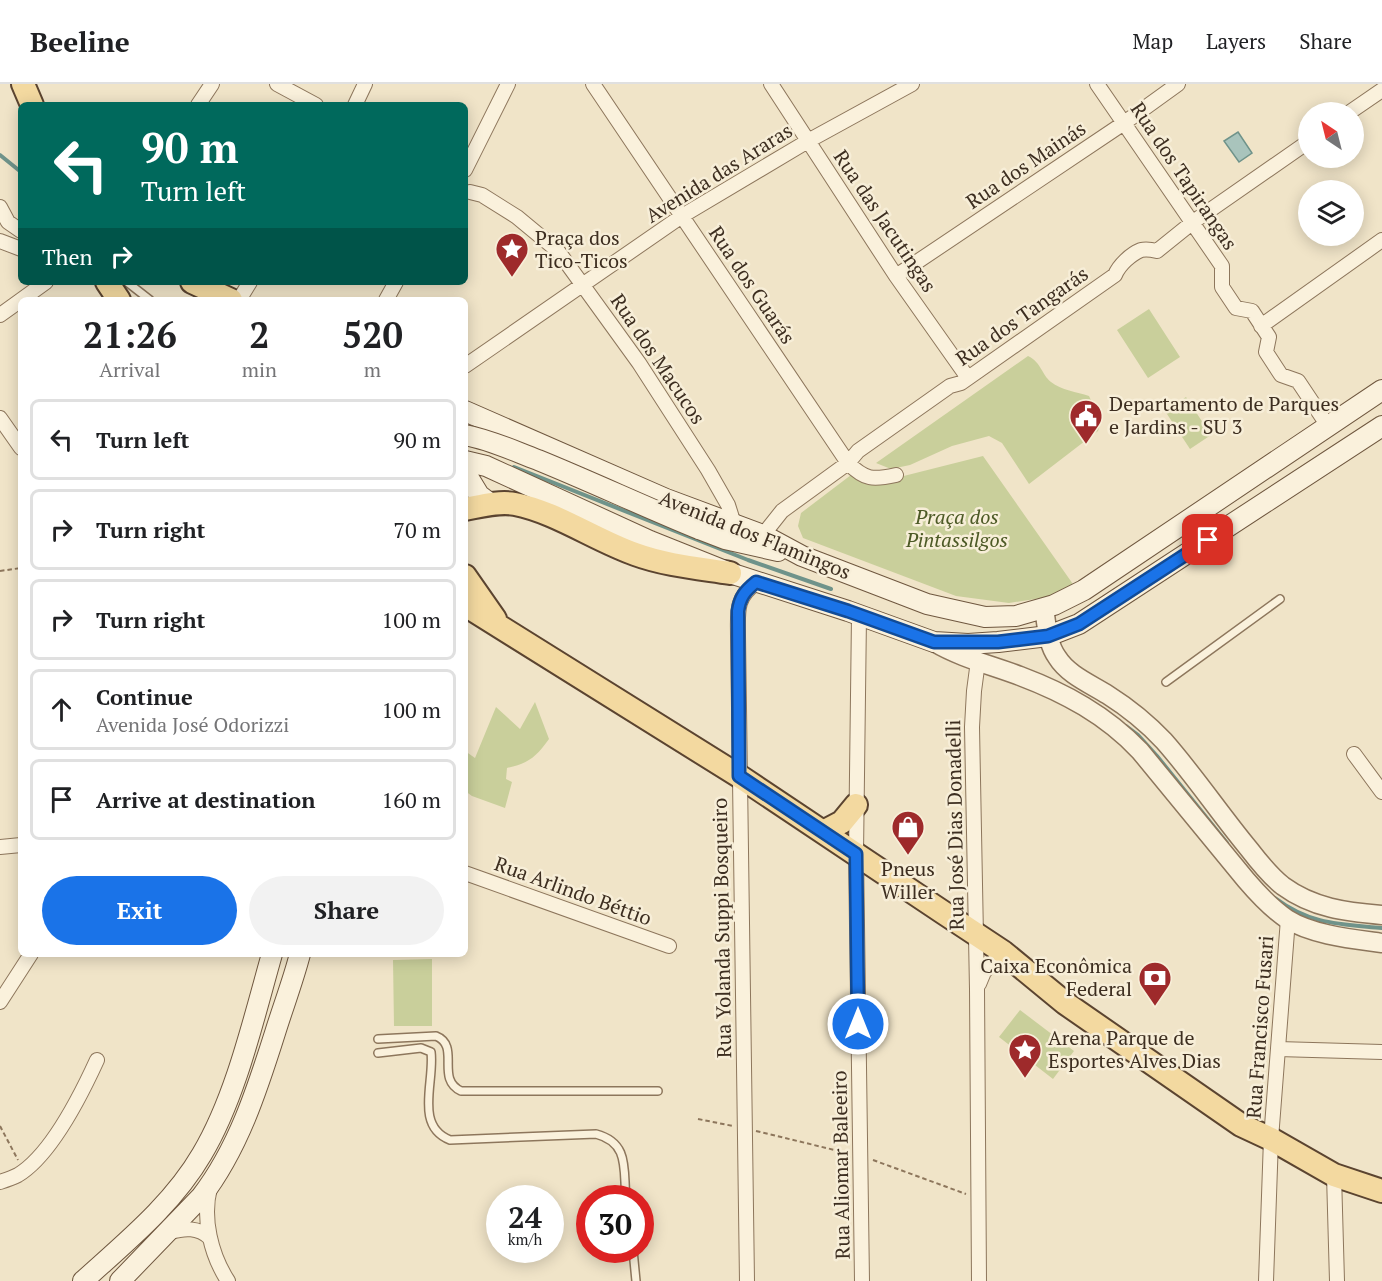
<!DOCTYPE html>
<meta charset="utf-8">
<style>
:root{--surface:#fff;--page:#f2f2f2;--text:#202124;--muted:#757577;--line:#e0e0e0;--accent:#1a73e8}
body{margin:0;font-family:"PT Serif",serif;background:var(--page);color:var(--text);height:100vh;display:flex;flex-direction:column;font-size:22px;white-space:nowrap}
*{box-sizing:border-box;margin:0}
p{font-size:20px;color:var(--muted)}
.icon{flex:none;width:33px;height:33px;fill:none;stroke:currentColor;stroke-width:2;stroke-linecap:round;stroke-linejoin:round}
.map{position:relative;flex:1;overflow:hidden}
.drawer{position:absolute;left:18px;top:213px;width:450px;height:660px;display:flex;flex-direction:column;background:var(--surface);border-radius:9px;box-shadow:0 3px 15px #0003}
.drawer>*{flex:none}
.top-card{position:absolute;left:18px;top:18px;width:450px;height:183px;border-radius:9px;box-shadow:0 3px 15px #0003;background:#00695c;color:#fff;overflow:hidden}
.needle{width:39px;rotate:325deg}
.buttons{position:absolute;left:1298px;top:18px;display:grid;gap:12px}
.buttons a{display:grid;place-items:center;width:66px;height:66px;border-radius:50%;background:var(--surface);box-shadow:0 3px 15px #0003;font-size:30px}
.speed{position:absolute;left:486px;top:1101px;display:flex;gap:12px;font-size:30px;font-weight:700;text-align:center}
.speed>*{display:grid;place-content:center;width:78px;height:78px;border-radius:50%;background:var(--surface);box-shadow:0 3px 15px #0003;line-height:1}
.speed small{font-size:15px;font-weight:400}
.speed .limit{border:9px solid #d22;background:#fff;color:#111}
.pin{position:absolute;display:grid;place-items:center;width:51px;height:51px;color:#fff;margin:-26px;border-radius:12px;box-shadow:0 3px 9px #0006}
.me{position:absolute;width:66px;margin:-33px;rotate:0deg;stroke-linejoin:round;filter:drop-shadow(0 0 4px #0008)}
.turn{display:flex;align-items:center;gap:21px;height:126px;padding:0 24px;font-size:27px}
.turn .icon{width:78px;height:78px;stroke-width:2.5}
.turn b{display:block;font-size:42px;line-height:51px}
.then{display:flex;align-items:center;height:57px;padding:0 24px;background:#0003;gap:12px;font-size:22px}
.eta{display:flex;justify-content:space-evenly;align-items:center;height:102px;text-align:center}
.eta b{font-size:36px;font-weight:700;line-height:42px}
.primary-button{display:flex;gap:12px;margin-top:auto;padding:12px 24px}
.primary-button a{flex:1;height:69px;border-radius:36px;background:var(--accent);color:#fff;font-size:24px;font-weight:700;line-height:69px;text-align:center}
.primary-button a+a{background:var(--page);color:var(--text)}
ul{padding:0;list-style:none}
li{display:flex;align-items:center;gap:18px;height:81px;margin:0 12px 9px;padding:0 12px;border:3px solid var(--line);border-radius:9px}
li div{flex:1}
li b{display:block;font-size:22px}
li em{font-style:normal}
header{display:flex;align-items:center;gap:36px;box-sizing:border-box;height:84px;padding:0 30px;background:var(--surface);border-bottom:2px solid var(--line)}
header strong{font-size:28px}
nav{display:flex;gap:33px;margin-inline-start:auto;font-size:21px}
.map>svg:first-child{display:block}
.green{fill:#c9cf9b}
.water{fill:#a9c4bc;stroke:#6f938a;stroke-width:1.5}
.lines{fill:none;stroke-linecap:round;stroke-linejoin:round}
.stream{stroke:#6f938a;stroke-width:4}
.service-casing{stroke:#8d765c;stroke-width:10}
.minor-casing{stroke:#8d765c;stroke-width:16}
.tertiary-casing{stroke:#8d765c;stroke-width:21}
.secondary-casing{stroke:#6f573f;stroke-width:22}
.primary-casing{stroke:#5b4430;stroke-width:26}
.path{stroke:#8d765c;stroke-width:2;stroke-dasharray:4.5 3;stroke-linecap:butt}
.service{stroke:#faf1dc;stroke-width:7}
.minor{stroke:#faf1dc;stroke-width:14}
.tertiary{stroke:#faf1dc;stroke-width:18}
.secondary{stroke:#faf1dc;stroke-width:20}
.primary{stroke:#f3d9a0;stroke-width:22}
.secondary-bridge-casing{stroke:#6f573f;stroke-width:22;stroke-linecap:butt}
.secondary-bridge{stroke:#faf1dc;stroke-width:20}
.route-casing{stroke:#114b97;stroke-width:15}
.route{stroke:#1a73e8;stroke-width:10}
.labels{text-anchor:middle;stroke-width:5;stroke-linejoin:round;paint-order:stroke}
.street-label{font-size:20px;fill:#3d2e20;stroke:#f7eed8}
.poi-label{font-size:20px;fill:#3d2e20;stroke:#f7eed8;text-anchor:start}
.park-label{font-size:20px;font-style:italic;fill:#4d5a26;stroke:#f7eed8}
</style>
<header>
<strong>Beeline</strong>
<nav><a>Map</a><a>Layers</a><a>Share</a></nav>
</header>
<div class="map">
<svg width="1382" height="1197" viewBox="0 0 1382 1197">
<rect width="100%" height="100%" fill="#f0e4c8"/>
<path class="green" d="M1149 225 1180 273 1148 294 1117 246Z
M1028 272C1042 279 1041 290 1051 298 1061 306 1077 308 1089 312L1101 338 1098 347 1029 400 1002 359 989 352 952 362 910 381 891 385 876 379Z
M1186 313 1211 351 1190 365 1165 327Z
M983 372 1075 503 1048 513 1009 519 956 512 803 454 798 442 801 429 851 391 868 401Z
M535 618 549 655C536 673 529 679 507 684L506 695 512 698 505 724 472 712 465 707V667L475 674 496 623 520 645Z
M432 875V942H394L393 876Z
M1020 926 1074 967 1053 995 999 953Z"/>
<path class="water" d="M1238 48 1252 69 1239 78 1224 57Z"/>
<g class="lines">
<path class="stream" d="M0 71 21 88
M514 383 748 476 831 505
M1126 642 1138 651 1157 672 1227 759
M1275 814C1311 841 1340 840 1382 844"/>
<g class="service-casing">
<path id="service" d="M127 198 150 216
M1166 598 1280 515
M378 955 436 952C461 962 435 995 461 1007H658
M378 969 421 964 431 968C435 997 414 1042 450 1056L596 1050C630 1059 623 1086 626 1114
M633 1166 636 1197"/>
</g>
<g class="minor-casing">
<path id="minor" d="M277 0 316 21
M593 0 848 379C865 396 873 396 896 391
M771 0 896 192 968 294
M1097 0 1222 182V203L1236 224 1252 227 1269 253 1266 268 1281 291 1298 297 1328 342
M198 21 212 0
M355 21 365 0
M1350 28 1382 6
M465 86 508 0
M470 108 482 111 517 133 558 167 639 279 708 386 728 421 734 440
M0 123 8 138 21 147
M0 157 21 165
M896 192 1124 39 1178 0
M21 216 46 198
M239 216 250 198
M386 216 396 198
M0 231 21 216
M1261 242 1382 156
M465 282 682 132 808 57 912 0
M0 334 21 364
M763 451 782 427 848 379 858 367 950 302 961 299 1115 191C1119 181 1131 170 1141 166 1145 165 1153 166 1157 167L1193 138 1308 58
M859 532 856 770 862 1197
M978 577 974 607 972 643 977 905 979 1197
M1354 670 1382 708
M0 763 21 761
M465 789 669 862
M979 900 984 888 1003 868
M0 918 31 870
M1278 965 1382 968
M1334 1091 1337 1197
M0 1098C6 1096 12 1094 18 1091 51 1071 81 1011 97 976
M210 1104C202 1134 211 1171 228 1197
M170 1148C185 1144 198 1143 210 1154
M747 1197 738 552C738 528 735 514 756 499
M1266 1197 1271 1055 1288 835"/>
</g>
<g class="tertiary-casing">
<path id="tertiary" d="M1044 525C1047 541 1047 559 1057 573 1068 591 1091 600 1108 611 1127 623 1148 640 1164 657 1194 691 1220 730 1249 765 1259 778 1270 792 1283 802 1313 824 1346 828 1382 831
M934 558C961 574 991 581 1020 592 1065 609 1106 631 1140 667L1246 796C1258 810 1272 825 1287 835 1312 851 1353 855 1382 859"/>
</g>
<g class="secondary-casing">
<path id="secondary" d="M465 327 666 415 763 451 802 472 927 520 985 533 1016 532 1054 521 1084 506 1382 306
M465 377 486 382 650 457 730 489 848 527 934 558 968 560 998 558 1048 552 1079 540 1382 342
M465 388 479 411 491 420
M699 445 725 455 778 467
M83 1197C126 1158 173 1120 202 1070 236 1013 254 933 272 870
M120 1197 201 1113C238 1065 257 1006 275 949 283 923 293 897 300 870"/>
</g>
<g class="primary-casing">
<path id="primary" d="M23 0 32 21
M107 198 119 216
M192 198 231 216
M465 425C481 422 499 417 515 420 556 428 595 456 635 470 665 481 698 484 730 489
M465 492 495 535
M465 521 739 692 944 829 1003 868 1065 919 1241 1041 1271 1055 1334 1091 1382 1107
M823 748 842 738 856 721"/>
</g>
<path class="path" d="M0 487 21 484
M698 1035 733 1042
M0 1042 18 1076
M756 1047 847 1069
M873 1076 966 1110"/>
<use href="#service" class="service"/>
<use href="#minor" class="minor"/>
<use href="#tertiary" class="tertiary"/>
<use href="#secondary" class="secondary"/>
<use href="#primary" class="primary"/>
<g class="secondary-bridge-casing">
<path id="secondary-bridge" d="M465 351C491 356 514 367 538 376 592 398 645 423 699 445"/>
</g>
<use href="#secondary-bridge" class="secondary-bridge"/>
</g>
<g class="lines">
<g class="route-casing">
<path id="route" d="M858 940 856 770 739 692 738 527C740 513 745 507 756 498L848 527 934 558H998L1048 552 1079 540 1208 456"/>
</g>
<use href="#route" class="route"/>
</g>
<defs>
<g id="sight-pin" transform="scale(1.725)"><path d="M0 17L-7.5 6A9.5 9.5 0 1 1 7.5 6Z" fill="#9e2a2b" stroke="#f7eed8"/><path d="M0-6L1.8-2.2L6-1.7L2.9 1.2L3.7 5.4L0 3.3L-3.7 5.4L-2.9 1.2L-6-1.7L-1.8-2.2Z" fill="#fff"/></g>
<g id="civic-pin" transform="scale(1.725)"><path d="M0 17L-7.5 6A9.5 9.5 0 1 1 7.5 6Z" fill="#9e2a2b" stroke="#f7eed8"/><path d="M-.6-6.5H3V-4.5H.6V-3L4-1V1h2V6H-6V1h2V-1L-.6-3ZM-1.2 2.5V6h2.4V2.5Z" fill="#fff"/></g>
<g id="shop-pin" transform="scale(1.725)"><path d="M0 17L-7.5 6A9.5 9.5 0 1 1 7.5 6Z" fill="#9e2a2b" stroke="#f7eed8"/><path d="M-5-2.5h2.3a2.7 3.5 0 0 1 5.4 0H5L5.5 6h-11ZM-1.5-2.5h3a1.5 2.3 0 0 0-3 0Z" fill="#fff"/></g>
<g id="bank-pin" transform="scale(1.725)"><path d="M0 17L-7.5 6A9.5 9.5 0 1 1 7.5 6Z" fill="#9e2a2b" stroke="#f7eed8"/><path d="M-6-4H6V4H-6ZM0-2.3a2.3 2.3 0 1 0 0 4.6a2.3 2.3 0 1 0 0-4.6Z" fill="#fff"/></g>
</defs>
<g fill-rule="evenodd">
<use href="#sight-pin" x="512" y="165"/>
<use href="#civic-pin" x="1086" y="332"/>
<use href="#shop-pin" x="908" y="743"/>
<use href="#bank-pin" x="1155" y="894"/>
<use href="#sight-pin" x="1025" y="966"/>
</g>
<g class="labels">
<g class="street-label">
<text transform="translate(1026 81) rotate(-34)" y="7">Rua dos Mainás</text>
<text transform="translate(719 89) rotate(-32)" y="7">Avenida das Araras</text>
<text transform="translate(1184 92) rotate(56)" y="7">Rua dos Tapirangas</text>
<text transform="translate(885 137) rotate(56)" y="7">Rua das Jacutingas</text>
<text transform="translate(752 201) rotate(56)" y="7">Rua dos Guarás</text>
<text transform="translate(1022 232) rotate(-35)" y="7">Rua dos Tangarás</text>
<text transform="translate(658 275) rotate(56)" y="7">Rua dos Macucos</text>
<text transform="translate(755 451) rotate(22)" y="7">Avenida dos Flamingos</text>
<text transform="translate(955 741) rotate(-91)" y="7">Rua José Dias Donadelli</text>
<text transform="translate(573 807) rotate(20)" y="7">Rua Arlindo Béttio</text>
<text transform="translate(722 844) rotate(-91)" y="7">Rua Yolanda Suppi Bosqueiro</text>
<text transform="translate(1260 943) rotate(-86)" y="7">Rua Francisco Fusari</text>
<text transform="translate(841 1081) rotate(-91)" y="7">Rua Aliomar Baleeiro</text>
</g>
<g class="poi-label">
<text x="535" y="161">Praça dos<tspan x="535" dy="23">Tico-Ticos</tspan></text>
<text x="1109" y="327">Departamento de Parques<tspan x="1109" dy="23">e Jardins - SU 3</tspan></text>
<text x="908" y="792" text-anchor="middle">Pneus<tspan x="908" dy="23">Willer</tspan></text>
<text x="1132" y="889" text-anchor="end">Caixa Econômica<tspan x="1132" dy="23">Federal</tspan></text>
<text x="1048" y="961">Arena Parque de<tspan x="1048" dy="23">Esportes Alves Dias</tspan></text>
</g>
<g class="park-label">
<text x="957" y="440">Praça dos<tspan x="957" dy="23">Pintassilgos</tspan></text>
</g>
</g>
</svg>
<div class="buttons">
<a><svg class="needle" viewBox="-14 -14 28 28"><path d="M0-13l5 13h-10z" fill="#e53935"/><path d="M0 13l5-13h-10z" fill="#757577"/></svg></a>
<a><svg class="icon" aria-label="layers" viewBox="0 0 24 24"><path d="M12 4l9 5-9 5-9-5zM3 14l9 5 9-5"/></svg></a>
</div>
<div class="speed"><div>24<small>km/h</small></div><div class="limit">30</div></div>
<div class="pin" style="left:1208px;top:456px;background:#d93025"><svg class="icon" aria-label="arrive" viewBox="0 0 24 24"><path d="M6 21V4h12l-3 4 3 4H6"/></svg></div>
<svg class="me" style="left:858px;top:940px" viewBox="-20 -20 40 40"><circle r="17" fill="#1a73e8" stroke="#fff" stroke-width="3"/><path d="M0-11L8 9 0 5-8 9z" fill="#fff"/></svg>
<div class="top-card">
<div class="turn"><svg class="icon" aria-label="left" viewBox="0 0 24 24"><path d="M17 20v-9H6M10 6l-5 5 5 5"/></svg><div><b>90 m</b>Turn left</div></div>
<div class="then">Then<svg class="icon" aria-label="right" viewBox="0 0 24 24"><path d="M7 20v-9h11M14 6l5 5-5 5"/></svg></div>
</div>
<section class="drawer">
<div class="eta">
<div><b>21:26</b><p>Arrival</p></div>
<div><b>2</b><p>min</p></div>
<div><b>520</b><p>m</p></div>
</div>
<ul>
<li><svg class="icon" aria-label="left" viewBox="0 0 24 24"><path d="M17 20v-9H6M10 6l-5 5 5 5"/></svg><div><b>Turn left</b></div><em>90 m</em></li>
<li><svg class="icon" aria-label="right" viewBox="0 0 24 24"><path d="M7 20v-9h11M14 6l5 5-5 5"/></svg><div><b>Turn right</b></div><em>70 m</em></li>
<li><svg class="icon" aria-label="right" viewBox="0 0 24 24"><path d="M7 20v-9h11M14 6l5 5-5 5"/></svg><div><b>Turn right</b></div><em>100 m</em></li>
<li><svg class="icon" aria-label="ahead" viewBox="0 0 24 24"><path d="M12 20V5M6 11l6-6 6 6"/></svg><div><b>Continue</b><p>Avenida José Odorizzi</p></div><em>100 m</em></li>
<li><svg class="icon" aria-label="arrive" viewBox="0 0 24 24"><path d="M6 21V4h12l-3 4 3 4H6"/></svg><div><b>Arrive at destination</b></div><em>160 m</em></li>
</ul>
<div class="primary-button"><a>Exit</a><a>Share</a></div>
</section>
</div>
